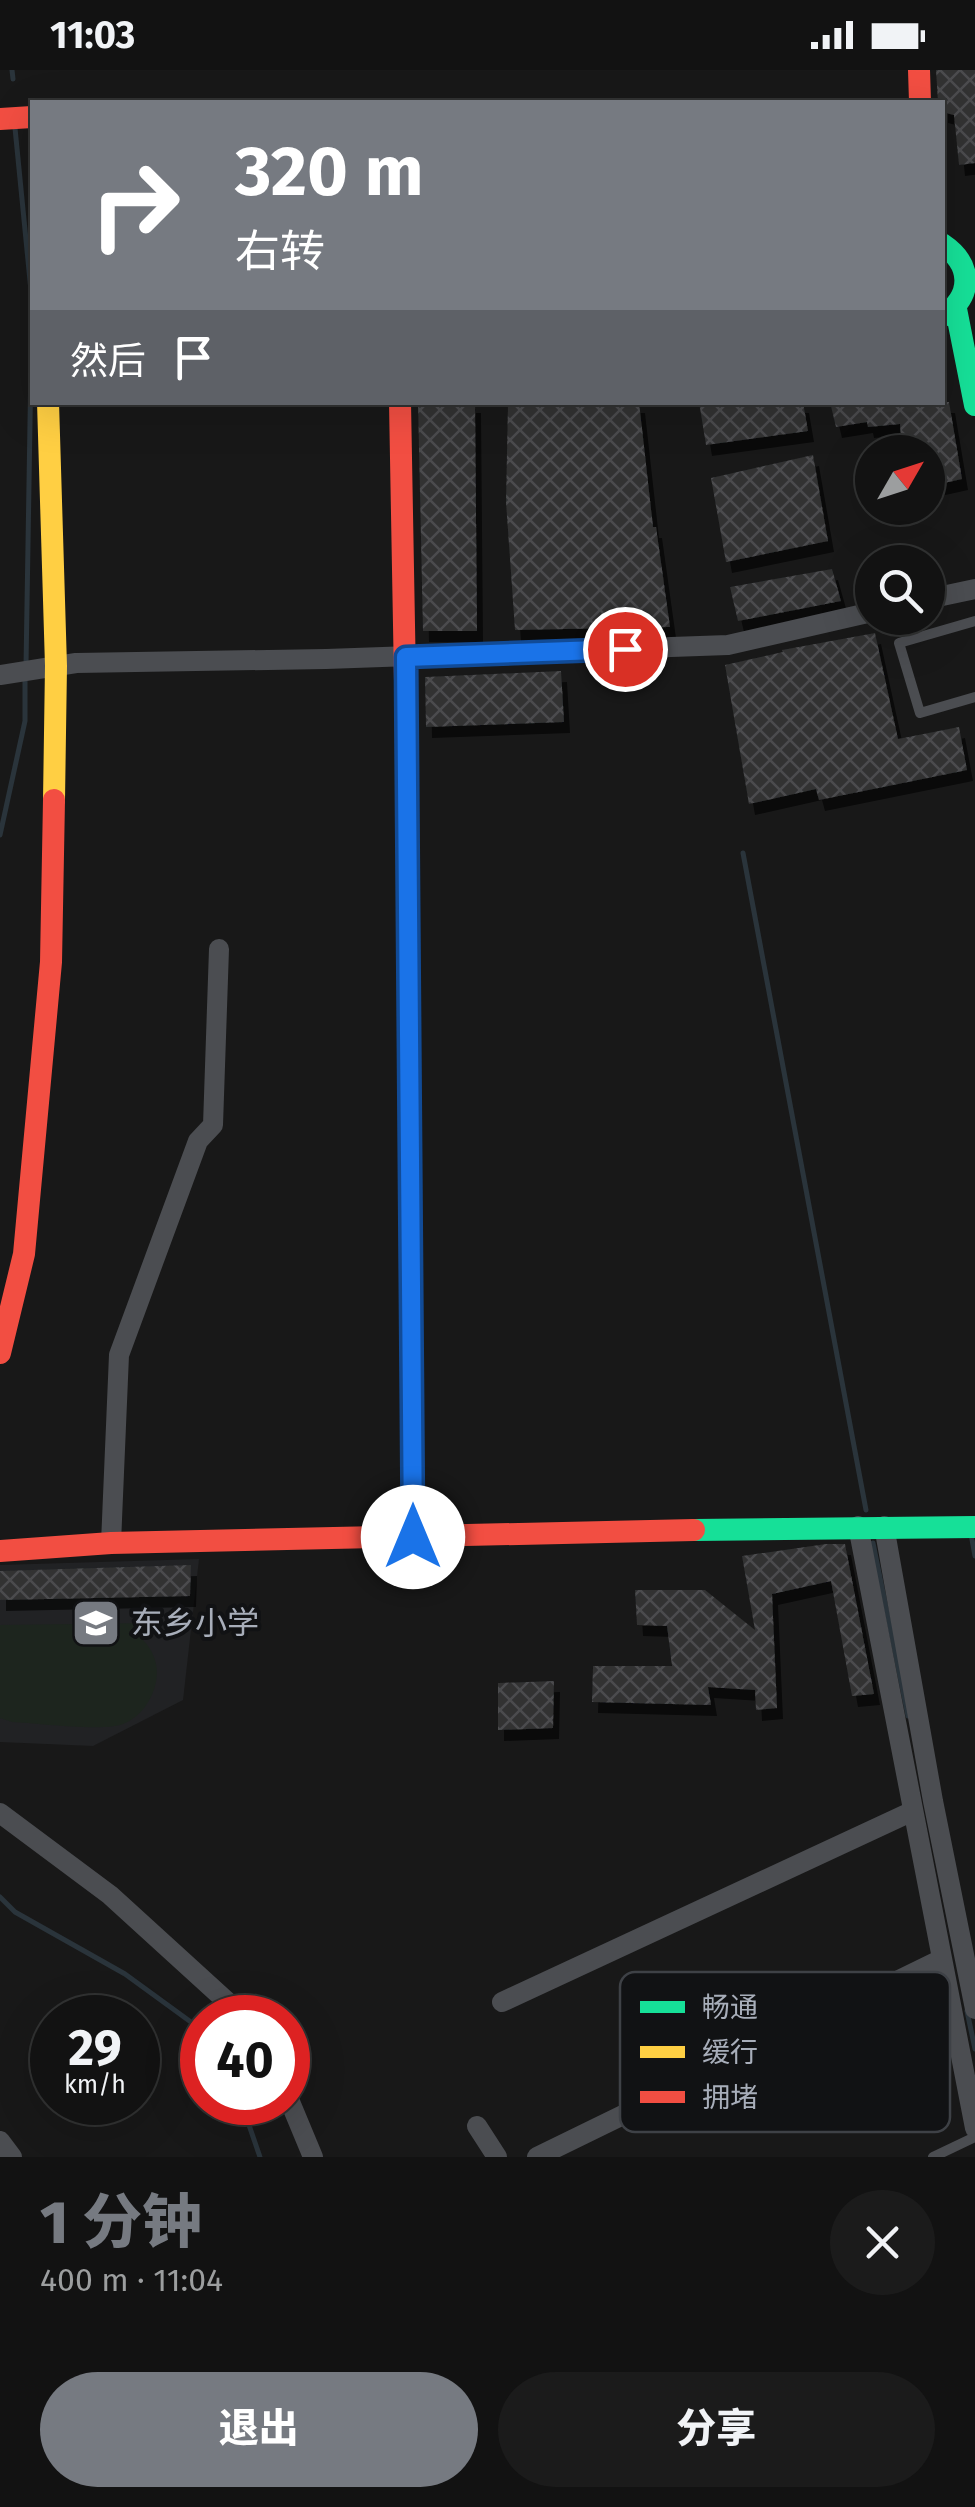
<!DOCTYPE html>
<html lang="zh">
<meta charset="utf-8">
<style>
:root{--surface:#121212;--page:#1b1b1b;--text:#f1f3f6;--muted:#9c9e9f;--line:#313232;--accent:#767a81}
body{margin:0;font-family:"Fira Sans","Noto Sans SC",sans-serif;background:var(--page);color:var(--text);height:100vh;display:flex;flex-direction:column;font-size:38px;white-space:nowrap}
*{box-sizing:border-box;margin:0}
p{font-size:32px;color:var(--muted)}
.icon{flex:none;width:55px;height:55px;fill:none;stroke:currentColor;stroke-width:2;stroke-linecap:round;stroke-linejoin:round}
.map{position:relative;height:2087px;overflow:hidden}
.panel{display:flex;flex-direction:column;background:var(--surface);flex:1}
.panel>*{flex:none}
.top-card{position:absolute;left:30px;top:30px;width:915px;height:305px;border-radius:0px;box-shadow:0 10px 40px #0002,0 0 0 2px var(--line);background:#767a81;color:#fff;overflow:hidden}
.needle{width:65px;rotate:51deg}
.tools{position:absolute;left:855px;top:365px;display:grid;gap:20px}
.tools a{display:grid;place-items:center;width:90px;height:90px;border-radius:50%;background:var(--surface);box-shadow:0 10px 40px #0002,0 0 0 2px var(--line);font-size:50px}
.speed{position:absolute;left:30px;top:1925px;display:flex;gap:20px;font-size:50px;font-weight:700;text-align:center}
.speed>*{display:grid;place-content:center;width:130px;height:130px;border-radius:50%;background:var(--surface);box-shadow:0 10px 40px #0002,0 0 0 2px var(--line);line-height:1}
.speed small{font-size:25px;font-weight:400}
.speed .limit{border:15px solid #d22;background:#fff;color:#111}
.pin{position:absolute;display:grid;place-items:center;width:85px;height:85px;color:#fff;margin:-42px;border:5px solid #fff;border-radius:50%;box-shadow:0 2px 10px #0007}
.me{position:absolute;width:110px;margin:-55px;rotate:0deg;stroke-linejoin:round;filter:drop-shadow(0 0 8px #0008)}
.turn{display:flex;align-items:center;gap:35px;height:210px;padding:0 40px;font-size:45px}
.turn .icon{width:130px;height:130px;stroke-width:2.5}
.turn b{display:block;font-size:70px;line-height:85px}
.then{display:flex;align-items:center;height:95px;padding:0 40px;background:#0003;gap:20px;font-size:38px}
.round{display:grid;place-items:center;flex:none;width:105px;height:105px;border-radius:52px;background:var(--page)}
.overview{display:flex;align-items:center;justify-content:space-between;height:170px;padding:0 40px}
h1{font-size:60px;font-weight:800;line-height:75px;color:var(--accent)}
.action{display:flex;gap:20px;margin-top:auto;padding:20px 40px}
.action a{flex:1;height:115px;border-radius:60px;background:var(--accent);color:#fff;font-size:40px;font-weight:800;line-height:115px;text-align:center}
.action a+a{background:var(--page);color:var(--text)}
.status{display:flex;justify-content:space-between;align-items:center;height:70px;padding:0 50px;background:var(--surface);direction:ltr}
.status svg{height:28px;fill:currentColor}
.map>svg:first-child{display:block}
.built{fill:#212224}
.green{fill:#1d251e}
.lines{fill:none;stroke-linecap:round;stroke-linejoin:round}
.stream{stroke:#2a343b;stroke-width:5}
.building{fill:url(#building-cross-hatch);filter:url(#shadow)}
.lane{stroke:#4b4d51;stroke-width:10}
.street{stroke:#4b4d51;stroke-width:20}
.fast{stroke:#16e098;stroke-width:22}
.slow{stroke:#ffcf43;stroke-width:22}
.jam{stroke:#f24e42;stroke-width:22}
.route-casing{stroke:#114b97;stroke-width:25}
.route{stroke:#1a73e8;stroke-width:18}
.labels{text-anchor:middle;stroke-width:8;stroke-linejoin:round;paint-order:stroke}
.poi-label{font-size:32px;fill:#a8aeba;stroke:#111214;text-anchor:start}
.key{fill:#111214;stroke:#3e4146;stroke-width:2.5}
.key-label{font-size:28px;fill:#a8aeba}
</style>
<div class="status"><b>11:03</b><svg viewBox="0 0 49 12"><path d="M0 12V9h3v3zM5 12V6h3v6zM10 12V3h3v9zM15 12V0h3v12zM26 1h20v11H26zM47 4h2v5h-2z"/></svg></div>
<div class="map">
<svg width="975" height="2087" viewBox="0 0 975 2087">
<defs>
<pattern id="building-cross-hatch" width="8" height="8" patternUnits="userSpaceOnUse" patternTransform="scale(2.5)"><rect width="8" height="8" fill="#303132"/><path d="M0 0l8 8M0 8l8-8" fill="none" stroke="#4b4c4e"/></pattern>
<filter id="shadow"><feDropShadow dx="6" dy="11" stdDeviation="0" flood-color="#0009"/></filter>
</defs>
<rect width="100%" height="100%" fill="#181818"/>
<path class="built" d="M199 1489 183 1630 93 1676 0 1672V1495Z"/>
<path class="green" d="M152 1553 151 1563H136C151 1576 160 1592 156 1612 152 1630 141 1647 123 1654 103 1662 37 1653 12 1652L0 1648V1555Z"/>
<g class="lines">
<path class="stream" d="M12 0 13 9
M15 58 32 231 26 596
M0 765 25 651V607
M743 783 866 1440
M971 1464 975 1486
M873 1473 908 1646
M0 1827 15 1842 125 1904 195 1955 202 1967
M967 1941 975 1979
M241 2032 260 2087"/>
</g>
<path class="building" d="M936 0H975V93L959 95 954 45 942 42V32H938Z
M418 332H475L477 561H423Z
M508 332H639L653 457H656L670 557 515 560 506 432Z
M699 332H803L808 361 706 375Z
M830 332H949L962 409 935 415 928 382H902L900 354 868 357 867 352 836 357Z
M813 385 828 471 726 492 711 408Z
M832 499 841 531 738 551 730 517Z
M875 563 898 669 959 657 967 700 819 730 816 719 749 734 725 595 783 582 782 580Z
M561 601 564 652 426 657 425 607Z
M826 1474H845L874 1624 852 1626 831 1511 772 1524 777 1638 756 1640 755 1620 708 1617 711 1635 592 1632 593 1596H672L667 1556 637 1555 635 1520H705L755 1560 742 1486Z
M191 1495 190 1526 0 1530V1501Z
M554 1611 553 1658 498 1660V1613Z"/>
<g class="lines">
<path class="lane" d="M975 551 899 573 920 643 975 627
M933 2087 975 2067"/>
<path class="street" d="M928 529 975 519
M0 605 76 593 326 589 728 575 872 542
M858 1456 975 2058
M884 1456 933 1731 975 1939
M111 1473 119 1285 198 1071 213 1055 219 879
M0 1743 110 1825 245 1948
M502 1932 913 1741
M288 2027 313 2087
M477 2056 497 2087
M0 2071 12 2087
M537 2087 942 1889"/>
<path class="fast" d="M942 174C972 194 974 225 943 246
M956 239 975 335
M407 722 410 1114
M694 1460 975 1457"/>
<path class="slow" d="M48 332 56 596 54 730
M410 1114 413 1467"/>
<path class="jam" d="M919 0 920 32
M0 49 32 47
M400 332 407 722
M0 1283 24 1184 51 892 54 730
M0 1481 111 1473 694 1460"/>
</g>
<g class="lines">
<g class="route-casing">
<path id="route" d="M413 1467 406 587 625 579"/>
</g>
<use href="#route" class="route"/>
</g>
<defs>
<g id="school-square" transform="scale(2.5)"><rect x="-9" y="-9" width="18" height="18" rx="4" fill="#767a81" stroke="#111214"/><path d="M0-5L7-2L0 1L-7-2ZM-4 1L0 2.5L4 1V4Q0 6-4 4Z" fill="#fff"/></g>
</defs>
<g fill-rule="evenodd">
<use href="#school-square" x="96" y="1553"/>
</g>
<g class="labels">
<g class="poi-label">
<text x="131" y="1564">东乡小学</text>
</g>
</g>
<rect x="620" y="1902" width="330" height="160" rx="15" class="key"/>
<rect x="640" y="1931" width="45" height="12" fill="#16e098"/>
<rect x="640" y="1976" width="45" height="12" fill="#ffcf43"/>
<rect x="640" y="2021" width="45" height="12" fill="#f24e42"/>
<g class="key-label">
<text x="702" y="1947">畅通</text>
<text x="702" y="1992">缓行</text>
<text x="702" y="2037">拥堵</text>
</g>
</svg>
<div class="tools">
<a><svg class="needle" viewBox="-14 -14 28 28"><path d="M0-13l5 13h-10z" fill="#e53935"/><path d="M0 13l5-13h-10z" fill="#9c9e9f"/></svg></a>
<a><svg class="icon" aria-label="search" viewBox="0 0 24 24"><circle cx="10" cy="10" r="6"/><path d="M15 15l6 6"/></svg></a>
</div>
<div class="speed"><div>29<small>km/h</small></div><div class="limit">40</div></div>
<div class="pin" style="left:625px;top:579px;background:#d93025"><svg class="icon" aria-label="arrive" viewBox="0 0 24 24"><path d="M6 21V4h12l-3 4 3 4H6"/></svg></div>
<svg class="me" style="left:413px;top:1467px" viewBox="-20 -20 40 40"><circle r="19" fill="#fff"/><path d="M0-13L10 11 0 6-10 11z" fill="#1a73e8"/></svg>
<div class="top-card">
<div class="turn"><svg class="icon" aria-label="right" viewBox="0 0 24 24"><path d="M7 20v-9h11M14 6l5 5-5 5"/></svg><div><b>320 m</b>右转</div></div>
<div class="then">然后<svg class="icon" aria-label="arrive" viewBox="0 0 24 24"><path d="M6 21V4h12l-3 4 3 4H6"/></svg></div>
</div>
</div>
<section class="panel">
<div class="overview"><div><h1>1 分钟</h1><p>400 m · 11:04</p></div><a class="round"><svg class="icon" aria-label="close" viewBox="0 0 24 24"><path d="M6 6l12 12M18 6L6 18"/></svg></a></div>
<div class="action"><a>退出</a><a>分享</a></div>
</section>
